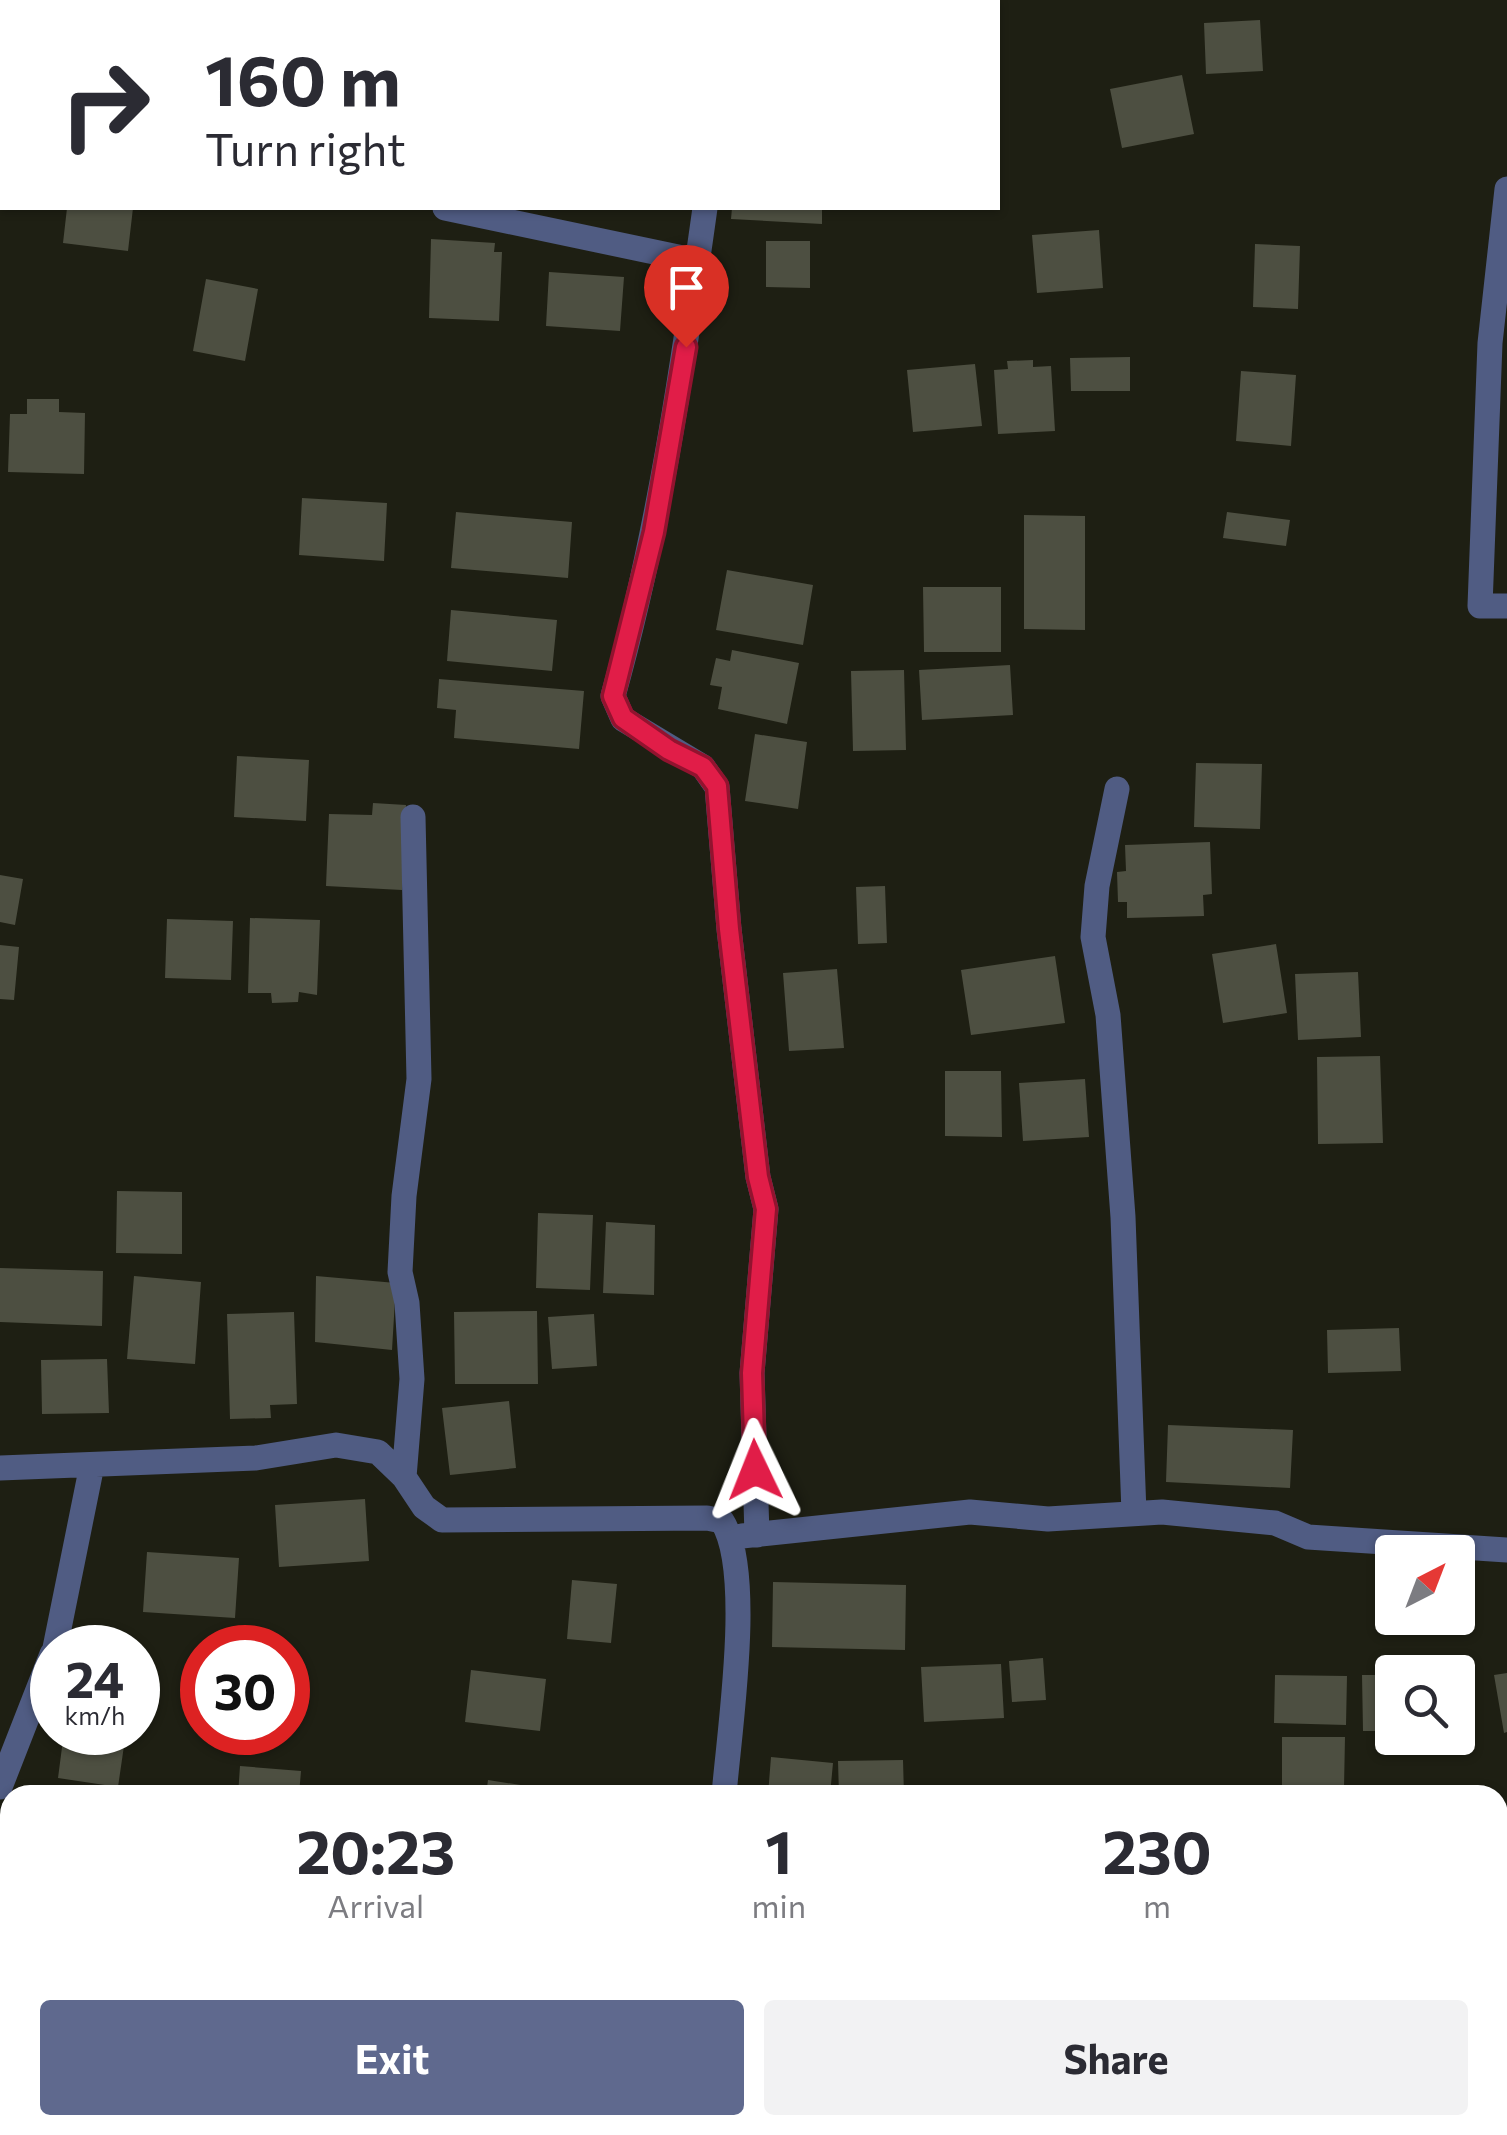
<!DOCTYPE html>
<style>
:root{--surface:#fff;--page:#f2f2f3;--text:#2b2b33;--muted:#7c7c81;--accent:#5f698e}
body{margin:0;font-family:Commissioner,sans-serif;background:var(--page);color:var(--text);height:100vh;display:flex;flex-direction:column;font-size:38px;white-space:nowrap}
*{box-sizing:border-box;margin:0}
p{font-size:32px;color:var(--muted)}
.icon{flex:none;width:55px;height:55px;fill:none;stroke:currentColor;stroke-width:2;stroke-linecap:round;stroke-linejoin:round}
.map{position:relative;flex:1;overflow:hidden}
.side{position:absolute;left:0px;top:1785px;width:1508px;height:350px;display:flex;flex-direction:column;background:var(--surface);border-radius:30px 30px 0 0;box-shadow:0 2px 8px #0004}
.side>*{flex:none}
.hud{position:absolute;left:0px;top:0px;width:1000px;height:210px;box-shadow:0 2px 8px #0004;background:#fff;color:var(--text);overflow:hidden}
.needle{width:65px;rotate:42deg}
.buttons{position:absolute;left:1375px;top:1535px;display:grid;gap:20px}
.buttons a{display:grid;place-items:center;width:100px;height:100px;border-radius:10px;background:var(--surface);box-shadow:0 2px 8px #0004;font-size:50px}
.speed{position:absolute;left:30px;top:1625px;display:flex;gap:20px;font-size:50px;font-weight:700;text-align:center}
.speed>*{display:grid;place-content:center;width:130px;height:130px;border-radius:50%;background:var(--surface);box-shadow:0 2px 8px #0004;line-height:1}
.speed small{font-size:25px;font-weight:400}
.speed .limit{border:15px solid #d22;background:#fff;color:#111}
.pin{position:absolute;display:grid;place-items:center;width:85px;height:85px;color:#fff;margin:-102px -42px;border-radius:50% 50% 50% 0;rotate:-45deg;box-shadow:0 0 10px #0007}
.pin .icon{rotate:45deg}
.me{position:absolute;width:110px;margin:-55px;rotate:358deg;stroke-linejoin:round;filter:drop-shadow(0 0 8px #0008)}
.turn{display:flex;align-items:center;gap:35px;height:210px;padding:0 40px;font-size:45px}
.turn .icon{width:130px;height:130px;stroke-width:2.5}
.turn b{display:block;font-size:70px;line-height:85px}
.eta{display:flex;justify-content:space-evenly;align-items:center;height:170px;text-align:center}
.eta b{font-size:60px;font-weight:700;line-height:70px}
.cta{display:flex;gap:20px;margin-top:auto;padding:20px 40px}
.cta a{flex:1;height:115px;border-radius:10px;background:var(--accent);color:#fff;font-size:40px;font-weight:700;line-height:115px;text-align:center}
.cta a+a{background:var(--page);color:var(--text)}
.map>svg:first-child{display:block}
.building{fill:#4d4f41}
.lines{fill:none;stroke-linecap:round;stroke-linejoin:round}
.street{stroke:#505c83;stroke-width:25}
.route-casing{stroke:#92132f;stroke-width:25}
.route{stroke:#e11d48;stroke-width:18}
</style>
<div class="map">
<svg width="1507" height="2135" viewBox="0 0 1507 2135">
<rect width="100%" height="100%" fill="#1e1f13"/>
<path class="building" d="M1260 20 1263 71 1206 74 1204 23Z
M1182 75 1194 134 1122 148 1110 89Z
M67 208H133L128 251 63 243Z
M732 208H822V224L731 219Z
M1099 230 1103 288 1037 293 1032 235Z
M431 239 495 243 494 252H502L499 321 429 318Z
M766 241H810V288L766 287Z
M1255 244 1300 246 1298 309 1253 307Z
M549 272 624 277 620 331 546 326Z
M206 279 258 289 245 361 193 351Z
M1130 357V391H1071L1070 358Z
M1033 360V367L1051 366 1055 431 998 434 994 370 1008 369 1007 361Z
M975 364 982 426 913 432 907 370Z
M1241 371 1296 375 1291 446 1236 441Z
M27 399H59V412L85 413 84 474 8 472 10 414H27Z
M302 498 387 503 384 561 299 555Z
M456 512 572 522 568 578 451 568Z
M1227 512 1290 520 1286 546 1223 538Z
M1024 515 1085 516V630L1024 629Z
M727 570 813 585 803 645 716 630Z
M923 587H1001V652H924Z
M451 610 557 620 552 671 447 661Z
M732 650 799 663 787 724 718 709 722 687 710 685 716 658 730 661Z
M1010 665 1013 715 922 720 919 670Z
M904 670 906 750 853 751 851 671Z
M439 679 584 691 579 749 454 738 456 710 437 708Z
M755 734 807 742 798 809 745 801Z
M237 756 309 760 306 821 234 817Z
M1196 763 1262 764 1260 829 1194 827Z
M373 803 406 805 402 890 326 886 329 814 372 815Z
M1210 842 1212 894 1203 895 1204 916 1127 918V902H1118L1117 872 1126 871 1125 845Z
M0 875 23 879 15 925 0 922Z
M885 886 887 943 858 944 856 887Z
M250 918 320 920 317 995 299 992 298 1002 272 1003 271 993H248Z
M167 919 233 921 231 980 165 978Z
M1276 944 1287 1013 1223 1023 1212 954Z
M0 945 19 947 14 1000 0 999Z
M1055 956 1065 1023 971 1035 961 970Z
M837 969 844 1048 789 1051 783 973Z
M1358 972 1361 1037 1298 1040 1295 974Z
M1380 1056 1383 1143 1318 1144 1317 1057Z
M945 1071H1001L1002 1137 945 1136Z
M1085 1079 1089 1137 1023 1141 1019 1083Z
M117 1191 182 1192V1254L116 1253Z
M538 1213 593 1215 590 1290 536 1288Z
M606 1222 655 1225 654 1295 603 1293Z
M0 1268 103 1271 102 1326 0 1322Z
M134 1276 201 1282 195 1364 127 1359Z
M316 1276 396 1283 392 1350 315 1342Z
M537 1311 538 1384H455L454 1312Z
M294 1312 297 1404 270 1405 271 1418 230 1419 227 1314Z
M594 1314 597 1366 552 1369 548 1317Z
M1399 1328 1401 1371 1328 1373 1327 1330Z
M107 1359 109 1413 42 1414 41 1360Z
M509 1401 516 1468 450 1475 442 1408Z
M1168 1425 1293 1430 1290 1488 1166 1482Z
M365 1499 369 1561 279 1567 275 1505Z
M147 1552 239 1558 235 1618 143 1612Z
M572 1580 617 1584 611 1643 567 1639Z
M773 1582 906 1585 905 1650 772 1647Z
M1043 1658 1046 1700 1012 1702 1009 1661Z
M1001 1664 1004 1718 924 1722 921 1667Z
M471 1670 546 1679 540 1731 465 1722Z
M1507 1673V1732L1504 1733 1494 1675Z
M1275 1675 1347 1676 1346 1725 1274 1723Z
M1362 1675H1392V1731H1363Z
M64 1732H126L118 1787 58 1778Z
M1282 1737H1345L1344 1788 1282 1787Z
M771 1757 833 1763 830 1795H768Z
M903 1760 904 1795H839L838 1761Z
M240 1766 301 1771 299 1795H238Z
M488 1780 546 1789 545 1795H486Z
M2 1893 10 1894V1953L0 1952Z
M1507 1939V1981L1498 1983V1941Z
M2 1968H10V2019L0 2018Z
M0 2033 10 2035V2071L0 2069Z
M33 2125H90L89 2135H31Z
M632 2125H687L689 2135H634Z
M697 2125H756L758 2135H699Z
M814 2125H950V2135H815Z"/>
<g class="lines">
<path class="street" d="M746 2 747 0
M0 138H2
M1507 189 1490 343 1480 606H1507
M445 208 697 261
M705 208C682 372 658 536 613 696L623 719 703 767 717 787 729 929 758 1177 766 1209 752 1373 757 1535
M1117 789 1097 886 1093 937 1108 1015 1123 1217 1134 1513
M0 1468 256 1458 336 1445 378 1452 404 1477 424 1507 442 1520 707 1518 722 1521C754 1571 729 1732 724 1795
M404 1477 412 1379 407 1303 400 1272 404 1196 419 1079 413 817
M742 1536 970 1512 1048 1519 1162 1512 1275 1523 1308 1537 1507 1550
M55 1648 92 1465
M0 1787 52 1654
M1498 2015 1507 2011
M773 2125 776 2135
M1136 2135 1165 2125"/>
</g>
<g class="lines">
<g class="route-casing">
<path id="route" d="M686 347 654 532 613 696 623 718 669 750 703 767 717 786 729 929 758 1177 766 1209 752 1373 755 1470"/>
</g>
<use href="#route" class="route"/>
</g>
</svg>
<div class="buttons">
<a><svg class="needle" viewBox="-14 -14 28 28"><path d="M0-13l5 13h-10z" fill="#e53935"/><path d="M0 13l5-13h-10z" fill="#7c7c81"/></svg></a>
<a><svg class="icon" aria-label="search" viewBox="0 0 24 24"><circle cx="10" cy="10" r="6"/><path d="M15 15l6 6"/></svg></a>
</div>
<div class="speed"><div>24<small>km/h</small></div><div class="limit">30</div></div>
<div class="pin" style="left:686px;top:347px;background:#d93025"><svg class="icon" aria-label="arrive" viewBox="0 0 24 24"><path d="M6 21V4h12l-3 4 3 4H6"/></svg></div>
<svg class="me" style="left:755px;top:1470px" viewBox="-20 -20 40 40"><path d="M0-17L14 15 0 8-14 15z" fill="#e11d48" stroke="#fff" stroke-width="4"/></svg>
<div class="hud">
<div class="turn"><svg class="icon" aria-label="right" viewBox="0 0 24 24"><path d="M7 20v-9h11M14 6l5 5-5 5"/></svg><div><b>160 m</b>Turn right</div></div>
</div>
<section class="side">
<div class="eta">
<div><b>20:23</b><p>Arrival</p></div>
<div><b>1</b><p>min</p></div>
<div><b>230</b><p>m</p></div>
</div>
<div class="cta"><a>Exit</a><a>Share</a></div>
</section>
</div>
